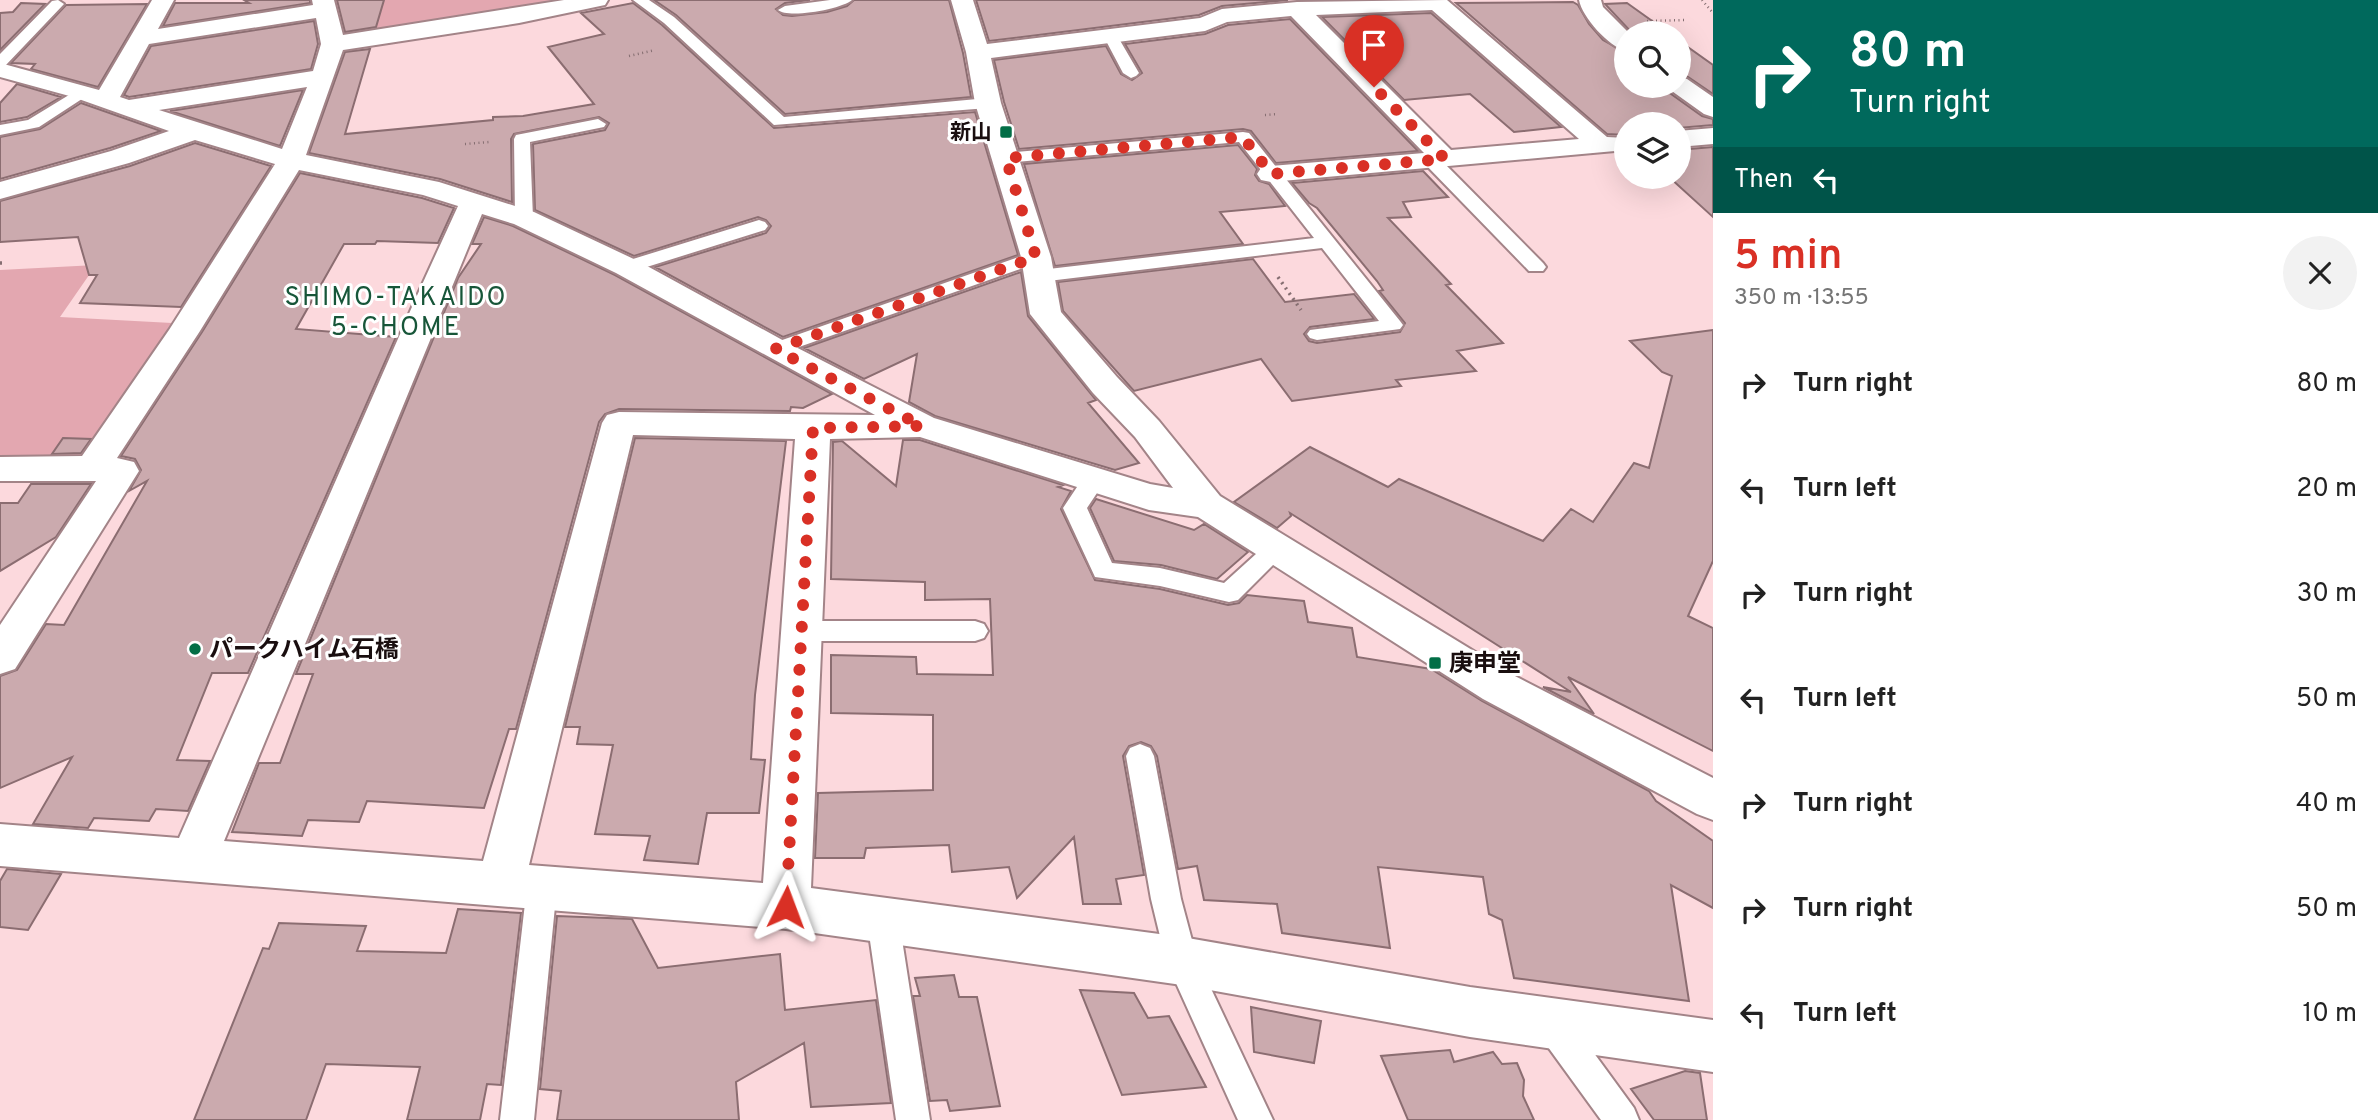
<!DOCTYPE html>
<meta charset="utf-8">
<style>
:root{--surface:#fff;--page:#f2f2f2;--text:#222;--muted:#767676;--accent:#d93025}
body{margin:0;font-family:Overpass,"Noto Sans JP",sans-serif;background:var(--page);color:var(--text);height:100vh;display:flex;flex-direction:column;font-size:26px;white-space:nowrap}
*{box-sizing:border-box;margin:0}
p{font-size:23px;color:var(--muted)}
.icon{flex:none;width:38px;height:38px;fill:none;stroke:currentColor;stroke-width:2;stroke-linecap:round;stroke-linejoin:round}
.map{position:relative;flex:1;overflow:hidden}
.sheet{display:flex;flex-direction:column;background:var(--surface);width:665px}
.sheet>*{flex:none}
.top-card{background:#00695c;color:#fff;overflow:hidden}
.tools{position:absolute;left:1614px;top:21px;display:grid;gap:14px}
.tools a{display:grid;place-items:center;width:77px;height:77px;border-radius:50%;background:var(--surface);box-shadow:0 7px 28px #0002;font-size:35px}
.pin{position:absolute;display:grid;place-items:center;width:60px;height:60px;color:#fff;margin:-72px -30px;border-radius:50% 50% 50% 0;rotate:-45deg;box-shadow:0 0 7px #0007}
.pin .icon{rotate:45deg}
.me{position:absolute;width:77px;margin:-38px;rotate:3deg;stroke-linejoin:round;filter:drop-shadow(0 0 5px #0008)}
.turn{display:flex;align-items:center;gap:24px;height:147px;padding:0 21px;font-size:32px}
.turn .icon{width:91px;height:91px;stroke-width:2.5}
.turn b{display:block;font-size:49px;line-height:60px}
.then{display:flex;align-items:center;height:66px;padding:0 21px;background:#0003;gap:14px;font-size:26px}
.round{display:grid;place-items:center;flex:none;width:74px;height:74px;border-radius:37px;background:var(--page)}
.summary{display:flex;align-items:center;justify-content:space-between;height:119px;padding:0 21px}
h1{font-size:42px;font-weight:600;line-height:52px;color:var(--accent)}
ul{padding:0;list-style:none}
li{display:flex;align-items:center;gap:21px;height:105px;padding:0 21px}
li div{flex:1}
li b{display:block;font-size:26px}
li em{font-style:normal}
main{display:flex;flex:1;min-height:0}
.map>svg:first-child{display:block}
.green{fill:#e3a7b0}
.building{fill:#cbaaae;stroke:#8b6d71;stroke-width:2}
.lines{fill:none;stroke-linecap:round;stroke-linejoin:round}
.lane-casing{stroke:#a38488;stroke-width:4}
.street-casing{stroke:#a38488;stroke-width:4}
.path-far1{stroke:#856e71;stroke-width:2.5;stroke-dasharray:1 3.5;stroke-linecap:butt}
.path{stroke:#856e71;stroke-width:3.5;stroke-dasharray:2 4.5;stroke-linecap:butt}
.lane{fill:#fff;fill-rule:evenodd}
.street{fill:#fff;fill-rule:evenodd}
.route{stroke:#d93025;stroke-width:12;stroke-dasharray:0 21.6}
.poi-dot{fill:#026e46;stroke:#fff;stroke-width:2.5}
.labels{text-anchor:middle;stroke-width:6;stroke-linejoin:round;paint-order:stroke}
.far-poi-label{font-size:21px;font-weight:bold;fill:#190e0f;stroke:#fff;text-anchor:end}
.poi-label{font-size:24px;font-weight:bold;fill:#190e0f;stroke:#fff;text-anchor:start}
.neighbourhood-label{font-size:26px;letter-spacing:2px;fill:#175639;stroke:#fff}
</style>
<main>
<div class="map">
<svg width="1713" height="1120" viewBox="0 0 1713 1120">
<rect width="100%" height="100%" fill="#fcd9dd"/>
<path class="green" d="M332 0H572L339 40Z
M96 265 60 317 172 323 91 457 0 456V270Z"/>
<path class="building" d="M244 0H310V3L163 26 175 3H249Z
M337 0H384L376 27 345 32Z
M654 0H810L785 3 776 9 783 15 792 16 827 12 847 6 854 0H949L963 53 971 97 785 114 676 15Z
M976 0H1288L1222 6 1199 15 989 41Z
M1573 2 1578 5 1589 24 1603 40 1626 53V86H1664L1667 91 1702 116 1713 119V125L1678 128V124H1626V135L1607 134 1456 3Z
M21 3 45 4 0 50V13L13 12Z
M633 3 662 25 774 128 975 112 1018 255 783 337 655 267 766 233 771 226 766 220 758 217 634 256 535 210 533 144 605 130 609 123 599 117 514 134 511 139 512 202 440 179 309 153 345 52 370 49 345 134 493 120V117L523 116 594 104 548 47 604 34 581 13Z
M1627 3 1669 33H1632L1605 4Z
M147 4 98 87 31 69 35 64 11 63 66 5Z
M1431 13 1561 127 1514 132 1470 94 1404 100 1322 17Z
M1290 19 1418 151 1276 163 1251 131 1243 129 1019 149 1004 102 994 60 1106 46 1121 74 1132 80 1142 73 1125 44 1205 34 1228 25Z
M314 21 318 44 311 69 129 97 124 95 151 46Z
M1678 40 1713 65V94L1688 77 1678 75Z
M17 84 61 97 27 117 0 122V103Z
M303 90 280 146 170 111Z
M81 103 161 131 110 148 0 179V137L40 129Z
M195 143 271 166 181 307 80 303 97 275H89L78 237 0 242V201L130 166Z
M1238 145 1257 169 1255 175 1259 181 1269 184 1285 206 1220 212 1243 244 1055 266 1024 164Z
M1713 147V217L1669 177H1678V150Z
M1423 171 1448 197 1403 202 1411 217 1388 218 1451 284 1446 285 1503 343 1457 351 1476 371 1396 380 1401 386 1292 401 1261 359 1134 391 1063 311 1058 282 1253 259 1285 302 1354 294 1374 319 1310 327 1304 334 1309 341 1317 343 1400 332 1405 323 1379 291 1383 290 1377 281 1317 208 1309 203 1292 183Z
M300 173 422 198 454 208 438 243 377 241 375 244H344L296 329 396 337 248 673H212L177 760 210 761 188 811 156 809 149 821 94 818 88 828 33 824 72 757 0 788V676L17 670 46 624 64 625 147 481 129 491 141 470 135 459 121 456 202 332Z
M484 217 513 226 615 275 832 394 803 408 791 407 790 411 619 409 605 414 599 422 516 729H509L484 808 367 801 359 822 308 820 302 836 232 832 259 763H280L313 674H296L458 278 481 244H472Z
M1021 272 1028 316 1096 400 1088 403 1139 463 1115 470 935 416 909 402 917 354 864 379 804 348Z
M1713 330V561L1688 616 1713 628V751L1568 677 1594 714 1543 687 1571 692 1290 513 1291 516 1277 528 1234 502 1310 447 1388 487 1399 479 1543 541 1571 509 1593 522 1634 463 1649 468 1672 376 1662 372 1630 341Z
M63 438 91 439 81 453 52 454Z
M635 438 786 441 755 695 751 759 765 760 759 813H707L698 864 644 860 650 836 595 834 613 745 577 744 580 727H565Z
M903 440H920L1063 485 1058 487 1071 491 1061 509 1095 580 1160 589 1228 605 1239 603 1247 595 1304 601 1308 622 1352 628 1357 657 1431 669 1482 701 1649 791 1656 801 1713 841V908L1671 885 1689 1001 1514 978 1502 920 1489 914 1483 877 1378 867 1390 948 1282 933 1277 904 1204 900 1197 866 1178 869 1157 756 1151 746 1141 742 1129 746 1123 756 1144 875 1116 879 1121 904H1083L1074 837 1017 898 1009 867 952 872 949 845 866 848 864 858H815L818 793 933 790V715L831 713V655L916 657 917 674 993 675 990 599 925 600V582L831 579 833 442 842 441 896 486Z
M31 484H91L56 537 0 571V503H18Z
M1096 499 1194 530 1204 524 1248 552 1217 579 1161 565 1114 561 1090 508Z
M7 869 61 874 28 930 0 927V881Z
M458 909 521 913 501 1085 487 1084 480 1120H407L420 1067 326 1064 306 1120H194L263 948 269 949 279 923 366 926 357 951 446 953Z
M557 916 632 919 658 968 780 954 785 1010 876 1000 891 1103 811 1107 804 1043 736 1082 739 1120H557L561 1091 540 1089Z
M954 975 959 997H977L1000 1106 950 1111 947 1100 930 1101 913 996H920L915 978Z
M1080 990 1134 993 1148 1018 1169 1016 1206 1087 1122 1095Z
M1251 1007 1321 1021 1314 1063 1254 1052Z
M1450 1050 1454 1062 1493 1052 1502 1064 1517 1063 1524 1080 1523 1096 1534 1120H1408L1381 1056Z
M1685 1071 1700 1073 1707 1120H1654L1631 1089Z"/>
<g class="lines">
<g class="lane-casing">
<path id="lane" d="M633 0H649L674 17 784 117 988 98 996 103 988 108 774 125 664 23Z
M830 0H852C842 9 788 19 778 10L785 6Z
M52 1 58 0 64 4 5 66 0 68V54Z
M1111 33 1118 37 1139 73 1136 76 1131 78 1123 73 1104 37Z
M82 87 90 92 88 95 39 127 0 135V125L28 120Z
M598 119 606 124 604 127 530 142 533 218 524 223 518 222 515 218 514 139 516 135Z
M1243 132 1249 133 1400 321 1403 325 1400 329 1317 340 1310 338 1307 334 1310 330 1379 321 1322 248 1040 282 1033 280 1030 276 1040 270 1314 238 1239 142 1006 163 997 158 1006 153Z
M1431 155 1437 156 1543 263 1546 267 1543 271H1529L1425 164 1422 160 1425 156Z
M759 220 765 222 768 226 765 230 634 271 627 273 617 267 620 263Z
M1036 251 1043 253 1045 257 1043 261 782 353H768L765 349 768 345Z
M1093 473 1101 475 1105 481 1087 508 1112 563 1160 568 1224 583 1267 544 1276 541 1285 544 1288 550 1238 600 1229 602 1160 586 1095 577 1063 508 1085 475Z
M800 621H975L984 624 988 631 984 638 975 641H800L791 638 787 631 791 624Z
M1140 744 1150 748 1154 756 1181 899 1197 959 1273 1120H1238L1166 961 1151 899 1126 756 1130 748Z
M542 872 553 876 557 886 534 1120H500L527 886 531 876Z
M883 906 894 910 899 920 930 1120H896L867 920 872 910Z
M1552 1008 1564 1012 1634 1108 1639 1120H1601L1540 1036 1535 1024 1540 1012Z"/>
</g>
<g class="street-casing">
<path id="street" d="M152 0H174L158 29 313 5 312 0H334L343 35 564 0H608L605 5 519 23 343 50 306 155 439 182 534 212 638 261 786 342 934 418 1150 484 1173 488 1135 437 1093 393 1030 314 1021 257 975 103 966 52 951 0H973L987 44 1200 18 1222 9 1297 2 1447 0 1607 137 1626 138V150L1271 182 1261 180 1257 174 1261 168 1271 166 1424 153 1291 16 1227 22 1205 31 991 58 1001 103 1051 257 1061 312 1117 377 1159 421 1220 496 1513 675 1713 778V820L1697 814 1483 699 1198 517 1149 510 920 437 830 439 811 888 1182 937 1470 987 1713 1020V1072L1470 1037 1182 985 786 929 0 866V824L179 838 415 300 458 206 423 195 299 170 200 331 117 458 134 462 139 471 15 669 0 674V625L96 481H0V457L82 456 169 330 275 164 195 140 129 163 0 199V182L111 151 169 131 73 97 0 77V63L99 90ZM1432 10 1579 139 1451 150 1316 15ZM316 18 321 44 313 71 129 100 120 97 149 44ZM307 87 282 149 159 110ZM482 214 514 224 616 273 875 415 619 412 607 415 602 423 483 861 224 841ZM633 435 795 439 763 883 529 865Z
M1579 0H1601L1603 7 1629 33H1626V51C1609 47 1582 17 1579 0Z
M1678 77 1687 79 1713 97V117L1704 114 1669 89 1667 86H1678Z
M1713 128V144L1678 147V131Z"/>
</g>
<path class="path-far1" d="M1702 0 1713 13
M1647 21 1685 20
M1678 40 1682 39
M629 56 655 50
M1265 115 1278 114
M465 144 489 142"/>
<path class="path" d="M0 263H3
M1278 277 1301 310"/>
<use href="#lane" class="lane"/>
<use href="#street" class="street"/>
</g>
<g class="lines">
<path class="route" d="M786 907 813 428 922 426 775 349 1036 257 1006 158 1243 137 1271 174 1445 159 1374 87"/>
</g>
<g class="poi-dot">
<rect x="999" y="125" width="14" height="14" rx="3.5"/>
<circle cx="195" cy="649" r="7"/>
<rect x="1428" y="656" width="14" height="14" rx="3.5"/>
</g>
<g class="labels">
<g class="far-poi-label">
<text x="992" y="139">新山</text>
</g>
<g class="poi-label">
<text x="209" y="657">パークハイム石橋</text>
<text x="1449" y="671">庚申堂</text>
</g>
<g class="neighbourhood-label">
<text x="396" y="305">SHIMO-TAKAIDO<tspan x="396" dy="30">5-CHOME</tspan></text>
</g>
</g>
</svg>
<div class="tools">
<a><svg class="icon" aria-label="search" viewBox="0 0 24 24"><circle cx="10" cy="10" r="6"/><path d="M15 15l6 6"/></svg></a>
<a><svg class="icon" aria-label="layers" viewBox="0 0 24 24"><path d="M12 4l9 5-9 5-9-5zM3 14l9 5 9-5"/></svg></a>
</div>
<div class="pin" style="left:1374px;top:87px;background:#d93025"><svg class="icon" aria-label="arrive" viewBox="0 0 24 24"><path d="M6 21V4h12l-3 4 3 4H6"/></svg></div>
<svg class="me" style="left:786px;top:907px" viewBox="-20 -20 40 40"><path d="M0-17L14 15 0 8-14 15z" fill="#d93025" stroke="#fff" stroke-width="4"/></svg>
</div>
<section class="sheet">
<div class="top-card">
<div class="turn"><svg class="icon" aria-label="right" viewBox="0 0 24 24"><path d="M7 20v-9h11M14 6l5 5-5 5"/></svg><div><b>80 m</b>Turn right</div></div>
<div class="then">Then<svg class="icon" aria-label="left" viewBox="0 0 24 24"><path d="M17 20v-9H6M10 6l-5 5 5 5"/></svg></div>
</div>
<div class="summary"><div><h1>5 min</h1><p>350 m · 13:55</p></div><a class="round"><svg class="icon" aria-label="close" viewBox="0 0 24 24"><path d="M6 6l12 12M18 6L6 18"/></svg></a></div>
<ul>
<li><svg class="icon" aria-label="right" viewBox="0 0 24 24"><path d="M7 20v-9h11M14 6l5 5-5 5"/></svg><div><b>Turn right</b></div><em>80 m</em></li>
<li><svg class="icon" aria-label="left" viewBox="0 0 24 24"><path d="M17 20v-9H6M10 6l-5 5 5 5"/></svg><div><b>Turn left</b></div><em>20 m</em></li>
<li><svg class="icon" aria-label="right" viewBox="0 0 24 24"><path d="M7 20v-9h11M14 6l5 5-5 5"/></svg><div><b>Turn right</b></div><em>30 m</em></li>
<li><svg class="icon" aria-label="left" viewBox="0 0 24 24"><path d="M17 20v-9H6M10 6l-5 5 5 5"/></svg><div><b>Turn left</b></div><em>50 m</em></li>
<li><svg class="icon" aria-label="right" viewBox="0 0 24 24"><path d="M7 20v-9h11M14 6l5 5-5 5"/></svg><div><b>Turn right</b></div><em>40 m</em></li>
<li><svg class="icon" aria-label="right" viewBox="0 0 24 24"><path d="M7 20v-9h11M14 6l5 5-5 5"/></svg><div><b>Turn right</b></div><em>50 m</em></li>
<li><svg class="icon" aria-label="left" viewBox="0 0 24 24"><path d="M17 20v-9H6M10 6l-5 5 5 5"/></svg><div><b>Turn left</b></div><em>10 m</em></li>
</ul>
</section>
</main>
